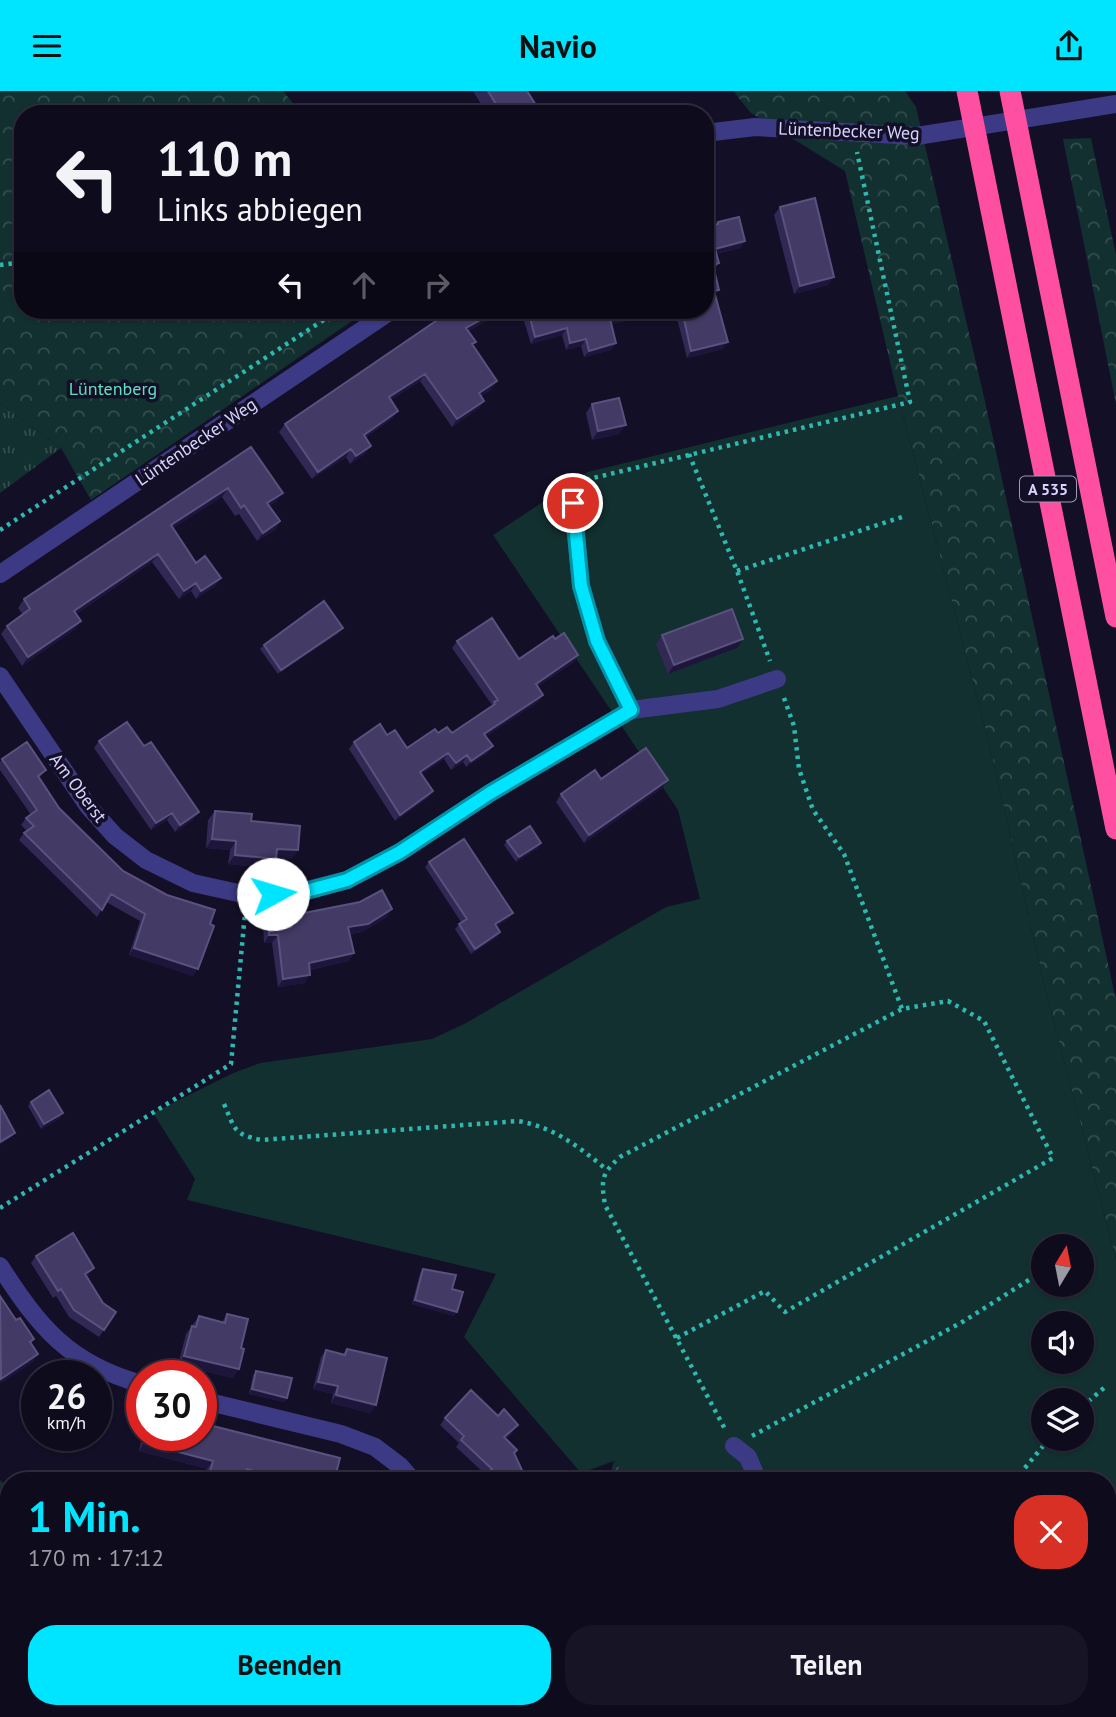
<!DOCTYPE html>
<html lang="de">
<meta charset="utf-8">
<style>
:root{--surface:#0e0b1c;--page:#171425;--text:#f1f3f6;--muted:#9b9ba3;--line:#2e2b3b;--accent:#00e5ff}
body{margin:0;font-family:"PT Sans",sans-serif;background:var(--page);color:var(--text);height:100vh;display:flex;flex-direction:column;font-size:26px;white-space:nowrap}
*{box-sizing:border-box;margin:0}
p{font-size:23px;color:var(--muted)}
.icon{flex:none;width:38px;height:38px;fill:none;stroke:currentColor;stroke-width:2;stroke-linecap:round;stroke-linejoin:round}
.map{position:relative;flex:1;overflow:hidden}
.sheet{position:absolute;left:0px;top:1381px;width:1116px;height:247px;display:flex;flex-direction:column;background:var(--surface);border-radius:28px 28px 0 0;box-shadow:0 2px 5px #0004,0 0 0 2px var(--line)}
.sheet>*{flex:none}
.top-card{position:absolute;left:14px;top:14px;width:700px;height:214px;border-radius:28px;box-shadow:0 2px 5px #0004,0 0 0 2px var(--line);background:#0e0b1c;color:var(--text);overflow:hidden}
.needle{width:46px;rotate:10deg}
.fabs{position:absolute;left:1031px;top:1143px;display:grid;gap:14px}
.fabs a{display:grid;place-items:center;width:63px;height:63px;border-radius:50%;background:var(--surface);box-shadow:0 2px 5px #0004,0 0 0 2px var(--line);font-size:35px}
.speed{position:absolute;left:21px;top:1269px;display:flex;gap:14px;font-size:35px;font-weight:700;text-align:center}
.speed>*{display:grid;place-content:center;width:91px;height:91px;border-radius:50%;background:var(--surface);box-shadow:0 2px 5px #0004,0 0 0 2px var(--line);line-height:1}
.speed small{font-size:18px;font-weight:400}
.speed .limit{border:10px solid #d22;background:#fff;color:#111}
.pin{position:absolute;display:grid;place-items:center;width:60px;height:60px;color:#fff;margin:-30px;border:4px solid #fff;border-radius:50%;box-shadow:0 2px 7px #0007}
.me{position:absolute;width:77px;margin:-38px;rotate:84deg;stroke-linejoin:round;filter:drop-shadow(0 0 5px #0008)}
.turn{display:flex;align-items:center;gap:24px;height:147px;padding:0 28px;font-size:32px}
.turn .icon{width:91px;height:91px;stroke-width:2.5}
.turn b{display:block;font-size:49px;line-height:60px}
.lanes{display:flex;align-items:center;height:66px;padding:0 28px;background:#0003;justify-content:center;gap:35px;direction:ltr}
.lanes .off{opacity:.35}
.round{display:grid;place-items:center;flex:none;width:74px;height:74px;border-radius:28px;background:var(--page)}
.head{display:flex;align-items:center;justify-content:space-between;height:119px;padding:0 28px}
h1{font-size:42px;font-weight:700;line-height:52px;color:var(--accent)}
.cta{display:flex;gap:14px;margin-top:auto;padding:14px 28px}
.cta a{flex:1;height:80px;border-radius:28px;background:var(--accent);color:#111;font-size:28px;font-weight:700;line-height:80px;text-align:center}
.cta a+a{background:var(--page);color:var(--text)}
header{display:flex;justify-content:space-between;align-items:center;height:91px;padding:0 28px;background:var(--accent);color:#111;font-size:32px;font-weight:700}
.map>svg:first-child{display:block}
.grass{fill:url(#grass-tufts)}
.forest{fill:url(#forest-crowns)}
.garden{fill:#12302f;fill-rule:evenodd}
.lines{fill:none;stroke-linecap:round;stroke-linejoin:round}
.path{stroke:#2fb8b0;stroke-width:4.5;stroke-dasharray:3.5 5;stroke-linecap:butt}
.minor{stroke:#3d3a85;stroke-width:18}
.highway{stroke:#ff4fa3;stroke-width:21}
.wall{fill:#312854}
.shaded-wall{fill:#1d163a}
.building{fill:#433a66;stroke:#5a527e;stroke-width:2}
.route-casing{stroke:#0095a6;stroke-width:18}
.route{stroke:#00e5ff;stroke-width:12}
.labels{text-anchor:middle;stroke-width:7;stroke-linejoin:round;paint-order:stroke}
.shield{fill:#130f26;stroke:#9e99be;stroke-width:2}
.shield-label{font-size:16px;font-weight:bold;fill:#d9d4ff}
.street-label{font-size:18px;fill:#d9d4ff;stroke:#130f26}
.park-label{font-size:18px;fill:#5fe0c0;stroke:#130f26}
</style>
<header><svg class="icon" aria-label="menu" viewBox="0 0 24 24"><path d="M4 6h16M4 12h16M4 18h16"/></svg>Navio<svg class="icon" aria-label="share" viewBox="0 0 24 24"><path d="M12 15V3M7 8l5-5 5 5M5 13v7h14v-7"/></svg></header>
<div class="map">
<svg width="1116" height="1626" viewBox="0 0 1116 1626">
<defs>
<pattern id="grass-tufts" width="24" height="20" patternUnits="userSpaceOnUse" patternTransform="scale(1.75)"><rect width="24" height="20" fill="#12302f"/><path d="M3 7l-1-3M5 7V3M7 7l1-3M15 17l-1-3M17 17v-4M19 17l1-3" fill="none" stroke="#344d4e"/></pattern>
<pattern id="forest-crowns" width="20" height="18" patternUnits="userSpaceOnUse" patternTransform="scale(1.75)"><rect width="20" height="18" fill="#12302f"/><path d="M2 6a3 3 0 1 1 6 0M12 15a3 3 0 1 1 6 0" fill="none" stroke="#344d4e"/></pattern>
</defs>
<rect width="100%" height="100%" fill="#130f26"/>
<path class="grass" d="M0 312 61 357 0 402Z"/>
<path class="forest" d="M0 0H283L302 23H23V219H368L91 409 61 357 0 312Z
M733 0H905L916 16 984 306 1116 909V1168L1045 897 989 652 898 305 845 80 751 22Z
M1091 47 1116 164V313L1063 48Z
M614 1370 630 1389 608 1390Z
M0 1389 9 1397V1619H1108V1519L1116 1517V1626H0Z"/>
<path class="garden" d="M898 305 989 652 1045 897 1116 1168V1517L1108 1519V1390H630L614 1370 581 1382 464 1246 496 1183 187 1109 195 1088 153 1022 231 983 260 972 432 948 466 932 666 816 700 808 678 719 493 444 588 381ZM1043 1155H1082V1194H1043ZM1043 1232H1082V1270H1043ZM1043 1309H1082V1348H1043Z"/>
<g class="lines">
<path class="path" d="M0 174 23 171
M689 363 737 480 770 570
M581 396 589 388 910 311 857 61
M0 439 339 219
M737 480 905 425
M784 607 794 635 799 678 813 719 844 763 902 918
M224 1013C235 1038 233 1043 261 1049L518 1030C554 1036 579 1056 606 1078
M0 1117 231 973 245 822
M677 1247 765 1200 785 1221 1053 1067 984 930 948 910 902 918 620 1066C601 1083 601 1089 605 1114L726 1340
M1082 1316 1105 1296
M752 1345 964 1230 1043 1180
M1014 1390 1049 1348
M1108 1480 1115 1488
M460 1619 462 1626
M497 1619 498 1626
M960 1619 972 1626
M218 1626 233 1619
M898 1626 899 1619"/>
<path class="minor" d="M705 42 755 36 917 45 1116 13
M573 412 581 495 597 550 631 619
M0 483 392 219
M0 585 88 715 115 745 146 769 193 792 247 804 299 801 347 789 400 761 490 702 631 619 718 608 777 588
M0 1175C39 1236 69 1273 142 1293
M201 1309 341 1343 375 1356 400 1375 413 1390
M734 1355 748 1366 758 1390
M298 1626 309 1619"/>
<path class="highway" d="M967 0 1116 738
M1010 0 1116 526"/>
</g>
<path class="wall" d="M473 0H527L541 22 551 23H487Z
M780 116 828 194 794 203 774 124Z
M718 131 745 150 740 157 716 163 719 172 714 179 715 205 723 258 687 267 675 219H705L716 133Z
M675 219 611 233 616 252 611 259 584 266 581 255 566 259 562 244 531 253 524 230 529 223Z
M468 240 492 298 481 305 484 310 479 317 452 336 420 290 391 309 393 327 366 346V362L350 373 346 366 312 388 279 341 285 333Z
M592 313 619 343 592 349 586 322Z
M251 356 277 410 269 415 280 430 275 439 257 450 239 423 235 425 222 406 173 437 196 472 221 487 215 495 196 508 191 500 179 508 152 471 76 523 81 530 75 538 22 575 1 543 7 535 23 524 18 517 24 508Z
M339 542 278 583 260 558 264 554Z
M662 544 737 557 668 583 656 553Z
M555 548 578 564 574 571 537 596 543 604 538 611 486 645 493 655 488 662 466 676 463 671 451 679 444 668 422 683 433 700 428 707 395 730 349 658 354 651 387 644 407 657 438 642H452L490 617 492 614 452 557 457 550 519 568Z
M99 650 193 729 175 741 167 729 151 739 94 657Z
M2 668 46 679 39 687 59 717 80 738 193 885 129 864 140 830 106 811 97 826 19 749 24 742 27 740 21 734 26 727 31 724 0 679V671Z
M601 688 662 697 584 752 556 711 561 703Z
M215 720 292 768 276 767 269 777 228 773 230 759 206 757 208 729Z
M507 750 541 752 538 757 516 771 504 754Z
M429 771 509 827 497 835 500 841 497 846 471 863 455 838 461 831 425 776Z
M269 823 387 826 362 841 350 843 354 862 348 870 310 879 305 892 278 896 272 852H264L263 831Z
M31 1011 63 1022 60 1027 41 1038 28 1015Z
M36 1165 89 1184 87 1186 103 1212 116 1221 99 1246 69 1226 56 1205 53 1207 31 1172Z
M423 1178 452 1198 454 1225 412 1213 420 1182Z
M227 1223 233 1287 178 1274 186 1243 199 1225 222 1231Z
M347 1258 376 1314 370 1322 331 1312 333 1303 313 1298 321 1266 326 1259 343 1263Z
M256 1280 287 1307 284 1311 249 1303 253 1284Z
M37 1310V1334L27 1330Z
M445 1327 513 1341 506 1348 517 1359 486 1384 456 1356 459 1352 440 1334Z
M58 1344H68L66 1347Z
M68 1344H87L82 1351Z
M142 1344H201L245 1387 244 1390H204L207 1378 139 1360Z"/>
<path class="shaded-wall" d="M745 150 740 157 710 164 715 158Z
M834 186 828 194 794 203 800 195Z
M498 219H506L461 245 466 237Z
M650 219H675L605 235 610 228Z
M567 237 562 244 531 253 535 246Z
M586 248 581 255 566 259 570 252Z
M728 251 723 258 687 267 691 260Z
M616 252 611 259 584 266 589 260Z
M425 283 420 290 383 314 389 306Z
M497 290 492 298 473 310 479 302Z
M484 310 479 317 452 336 457 328Z
M398 320 393 327 358 351 364 344Z
M626 334 619 343 592 349 598 340Z
M371 355 366 362 350 373 356 365Z
M351 358 346 366 312 388 318 381Z
M228 397 222 406 166 442 171 434Z
M283 402 277 410 262 420 267 412Z
M280 430 275 439 257 450 263 442Z
M158 463 152 471 68 528 74 520Z
M221 487 215 495 196 508 201 500Z
M196 492 191 500 179 508 184 500Z
M81 530 75 538 22 575 28 566Z
M343 537 339 542 278 583 281 579Z
M743 548 737 557 668 583 674 574Z
M578 564 574 571 531 600 536 593Z
M543 604 538 611 480 650 484 643Z
M493 655 488 662 466 676 471 670Z
M448 662 444 668 415 688 420 681Z
M467 664 463 671 451 679 456 672Z
M668 689 662 697 584 752 589 744Z
M433 700 428 707 395 730 400 724Z
M199 721 193 729 175 741 180 734Z
M172 722 167 729 151 739 156 732Z
M212 748 236 750 230 759 206 757Z
M541 752 538 757 516 771 519 766Z
M277 758 298 759 292 768 270 767Z
M235 764 276 768 269 777 228 773Z
M392 818 387 826 362 841 343 844 348 836Z
M513 822 509 827 491 839 495 833Z
M500 841 497 846 471 863 475 858Z
M269 844H278L272 852H264Z
M134 857 198 878 193 885 129 864Z
M354 862 348 870 304 880 309 872Z
M310 884 305 892 278 896 283 888Z
M63 1022 60 1027 41 1038 44 1033Z
M15 1042 12 1046 0 1054V1051Z
M94 1177 89 1184 80 1190 85 1183Z
M415 1209 457 1221 454 1225 412 1213Z
M38 1263 33 1271 0 1293 1 1288Z
M184 1265 239 1278 233 1287 178 1274Z
M318 1291 338 1295 333 1303 313 1298Z
M252 1298 287 1307 284 1311 249 1303Z
M336 1304 376 1314 370 1322 331 1312Z
M518 1334 513 1341 500 1353 504 1346Z
M144 1352 213 1370 207 1378 139 1360Z
M247 1378 274 1381 306 1390H253L241 1387Z
M209 1384 229 1390H206Z"/>
<path class="building" d="M488 0H527L541 22 547 18 551 23H502Z
M815 107 834 186 800 195 780 116Z
M739 126 745 150 715 158 719 172 713 174 719 199 714 200 728 251 691 260 682 219H705V136L718 133V131Z
M452 219H498L466 237 476 251 472 253 497 290 479 302 484 310 457 328 425 283 389 306 398 320 364 344 371 355 356 365 351 358 318 381 285 333Z
M545 219H650L610 228 616 252 589 260 586 248 570 252 567 237 535 246 529 223Z
M619 307 626 334 598 340 592 313Z
M251 356 283 402 267 412 280 430 263 442 244 414 241 417 228 397 171 434 196 472 205 465 221 487 201 500 196 492 184 500 158 463 74 520 81 530 28 566 7 535 30 518 24 508Z
M324 510 343 537 281 579 264 554Z
M732 518 743 548 674 574 662 544Z
M492 527 519 568 553 545 555 548 564 542 578 564 536 593 543 604 484 643 493 655 471 670 467 664 456 672 448 662 420 681 433 700 400 724 354 651 380 633 387 644 395 639 407 657 435 638 438 642 447 636 452 642 495 613 494 611 498 609 457 550Z
M127 631 144 655 151 651 199 721 180 734 172 722 156 732 99 650Z
M27 651 46 679 38 685 59 717 123 780 167 804 215 819 210 833 214 835 198 878 134 857 145 823 111 803 102 819 24 742 34 735 26 727 37 719 2 668Z
M646 657 668 689 589 744 561 703 595 679 601 688Z
M215 720 252 723 251 730 300 735 298 759 277 758 276 768 235 764 236 750 212 748Z
M530 735 541 752 519 766 507 750Z
M464 748 513 822 495 833 500 841 475 858 459 833 467 828 429 771Z
M382 799 392 818 368 833 348 836 354 862 309 872 310 884 283 888 278 844H269V823L294 824 360 811Z
M49 999 63 1022 44 1033 31 1011Z
M0 1014 15 1042 0 1051Z
M73 1142 94 1177 85 1183 103 1212 116 1221 104 1239 74 1219 61 1198 58 1200 36 1165Z
M423 1178 456 1184 452 1198 463 1201 457 1221 415 1209Z
M0 1205 16 1229 20 1227 34 1248 30 1251 38 1263 1 1288Z
M227 1223 248 1228 241 1257 244 1258 239 1278 184 1265 192 1235 196 1236 199 1225 225 1232Z
M347 1258 387 1267 376 1314 336 1304 338 1295 318 1291 326 1259 345 1264Z
M256 1280 292 1287 287 1307 252 1298Z
M471 1299 498 1325 504 1318 518 1334 504 1346 517 1359 514 1362 527 1390H479L492 1378 461 1349 464 1345 445 1327Z
M96 1303 105 1307 96 1325Z
M37 1314V1324L33 1322Z
M201 1332 340 1367 334 1390H306L274 1381 273 1385 247 1378 244 1390H229L209 1384 213 1370 144 1352 146 1344H201Z"/>
<g class="lines">
<g class="route-casing">
<path id="route" d="M273 803 299 802 347 789 400 761 490 702 631 619 597 550 581 495 573 412"/>
</g>
<use href="#route" class="route"/>
</g>
<g class="labels">
<rect class="shield" x="1020" y="385.5" width="56" height="25" rx="5"/>
<g class="shield-label">
<text x="1048" y="404">A 535</text>
</g>
<g class="street-label">
<text transform="translate(849 40) rotate(2)" y="6">Lüntenbecker Weg</text>
<text transform="translate(196 351) rotate(-34)" y="6">Lüntenbecker Weg</text>
<text transform="translate(78 697) rotate(53)" y="6">Am Oberst</text>
</g>
<g class="park-label">
<text x="113" y="304">Lüntenberg</text>
</g>
</g>
</svg>
<div class="fabs">
<a><svg class="needle" viewBox="-14 -14 28 28"><path d="M0-13l5 13h-10z" fill="#e53935"/><path d="M0 13l5-13h-10z" fill="#9b9ba3"/></svg></a>
<a><svg class="icon" aria-label="sound" viewBox="0 0 24 24"><path d="M4 9h4l5-4v14l-5-4H4zM17 9q2 3 0 6"/></svg></a>
<a><svg class="icon" aria-label="layers" viewBox="0 0 24 24"><path d="M12 4l9 5-9 5-9-5zM3 14l9 5 9-5"/></svg></a>
</div>
<div class="speed"><div>26<small>km/h</small></div><div class="limit">30</div></div>
<div class="pin" style="left:573px;top:412px;background:#d93025"><svg class="icon" aria-label="arrive" viewBox="0 0 24 24"><path d="M6 21V4h12l-3 4 3 4H6"/></svg></div>
<svg class="me" style="left:273px;top:803px" viewBox="-20 -20 40 40"><circle r="19" fill="#fff"/><path d="M0-13L10 11 0 6-10 11z" fill="#00e5ff"/></svg>
<div class="top-card">
<div class="turn"><svg class="icon" aria-label="left" viewBox="0 0 24 24"><path d="M17 20v-9H6M10 6l-5 5 5 5"/></svg><div><b>110 m</b>Links abbiegen</div></div>
<div class="lanes"><svg class="icon" aria-label="left" viewBox="0 0 24 24"><path d="M17 20v-9H6M10 6l-5 5 5 5"/></svg><svg class="icon off" aria-label="ahead" viewBox="0 0 24 24"><path d="M12 20V5M6 11l6-6 6 6"/></svg><svg class="icon off" aria-label="right" viewBox="0 0 24 24"><path d="M7 20v-9h11M14 6l5 5-5 5"/></svg></div>
</div>
<section class="sheet">
<div class="head"><div><h1>1 Min.</h1><p>170 m · 17:12</p></div><a class="round" style="background:#d93025;color:#fff"><svg class="icon" aria-label="close" viewBox="0 0 24 24"><path d="M6 6l12 12M18 6L6 18"/></svg></a></div>
<div class="cta"><a>Beenden</a><a>Teilen</a></div>
</section>
</div>
